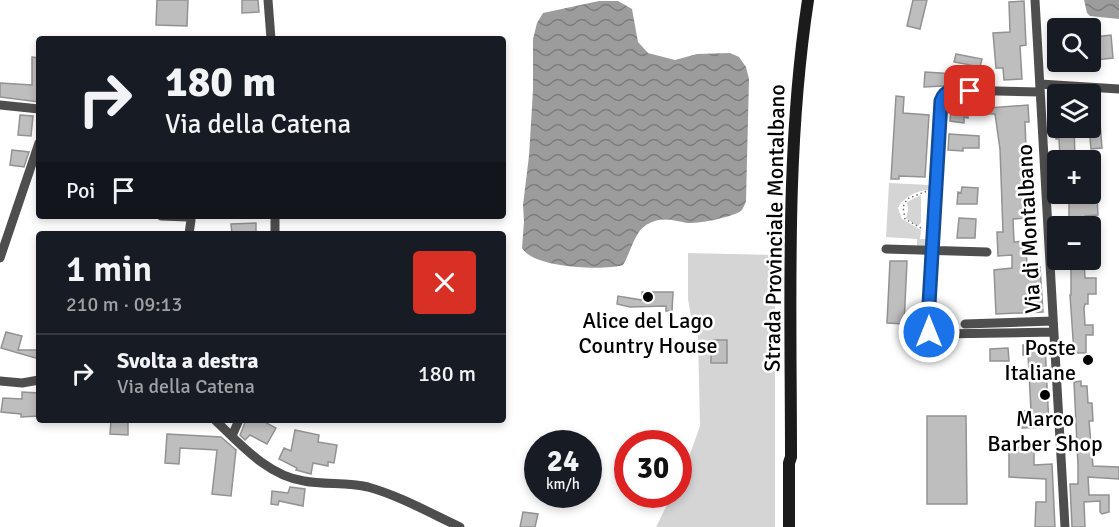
<!DOCTYPE html>
<html lang="it">
<meta charset="utf-8">
<style>
:root{--surface:#171b24;--page:#242831;--text:#f1f3f6;--muted:#9ea1a6;--line:#363941}
body{margin:0;font-family:Signika,sans-serif;background:var(--page);color:var(--text);height:100vh;display:flex;flex-direction:column;font-size:22px;white-space:nowrap}
*{box-sizing:border-box;margin:0}
p{font-size:20px;color:var(--muted)}
.icon{flex:none;width:33px;height:33px;fill:none;stroke:currentColor;stroke-width:2;stroke-linecap:round;stroke-linejoin:round}
.map{position:relative;flex:1;overflow:hidden}
.drawer{position:absolute;left:36px;top:231px;width:470px;height:192px;display:flex;flex-direction:column;background:var(--surface);border-radius:6px;box-shadow:0 3px 9px #0003}
.drawer>*{flex:none}
.hud{position:absolute;left:36px;top:36px;width:470px;height:183px;border-radius:6px;box-shadow:0 3px 9px #0003;background:#171b24;color:var(--text);overflow:hidden}
.fabs{position:absolute;left:1047px;top:18px;display:grid;gap:12px}
.fabs a{display:grid;place-items:center;width:54px;height:54px;border-radius:6px;background:var(--surface);box-shadow:0 3px 9px #0003;font-size:30px}
.speed{position:absolute;left:524px;top:430px;display:flex;gap:12px;font-size:30px;font-weight:700;text-align:center}
.speed>*{display:grid;place-content:center;width:78px;height:78px;border-radius:50%;background:var(--surface);box-shadow:0 3px 9px #0003;line-height:1}
.speed small{font-size:15px;font-weight:400}
.speed .limit{border:9px solid #d22;background:#fff;color:#111}
.pin{position:absolute;display:grid;place-items:center;width:51px;height:51px;color:#fff;margin:-26px;border-radius:12px;box-shadow:0 3px 9px #0006}
.me{position:absolute;width:66px;margin:-33px;rotate:0deg;stroke-linejoin:round;filter:drop-shadow(0 0 4px #0008)}
.turn{display:flex;align-items:center;gap:21px;height:126px;padding:0 30px;font-size:27px}
.turn .icon{width:78px;height:78px;stroke-width:2.5}
.turn b{display:block;font-size:42px;line-height:51px}
.then{display:flex;align-items:center;height:57px;padding:0 30px;background:#0003;gap:12px;font-size:22px}
.round{display:grid;place-items:center;flex:none;width:63px;height:63px;border-radius:6px;background:var(--page)}
.summary{display:flex;align-items:center;justify-content:space-between;height:102px;padding:0 30px}
h1{font-size:36px;font-weight:600;line-height:45px}
ul{padding:0;list-style:none}
li{display:flex;align-items:center;gap:18px;height:78px;padding:0 30px;border-top:2px solid var(--line)}
li div{flex:1}
li b{display:block;font-size:22px}
li em{font-style:normal}
.map>svg:first-child{display:block}
.green{fill:#d5d5d5}
.water{fill:url(#water-waves)}
.building{fill:#bebebe;stroke:#929292;stroke-width:1.5}
.lines{fill:none;stroke-linecap:round;stroke-linejoin:round}
.path{stroke:#707070;stroke-width:1.5;stroke-dasharray:1.5 3;stroke-linecap:butt}
.street{stroke:#4e4e4e;stroke-width:9}
.secondary{stroke:#1b1b1b;stroke-width:12}
.route-casing{stroke:#114b97;stroke-width:15}
.route{stroke:#1a73e8;stroke-width:10}
.poi-dot{fill:#000;stroke:#fff;stroke-width:2}
.labels{text-anchor:middle;stroke-width:5;stroke-linejoin:round;paint-order:stroke}
.street-label{font-size:22px;fill:#000;stroke:#fff}
.poi-label{font-size:22px;fill:#000;stroke:#fff}
</style>
<div class="map">
<svg width="1119" height="527" viewBox="0 0 1119 527">
<defs>
<pattern id="water-waves" width="16" height="10" patternUnits="userSpaceOnUse" patternTransform="scale(1.5)"><rect width="16" height="10" fill="#9c9c9c"/><path d="M0 5q4-4 8 0t8 0" fill="none" stroke="#7d7d7d"/></pattern>
</defs>
<rect width="100%" height="100%" fill="#fff"/>
<path class="green" d="M889 183 930 185 929 190C918 190 903 197 898 208L902 219 921 230 920 239H926V246H917V239L886 237Z
M921 195V223L917 226 906 218 908 210 907 202Z
M688 253 775 255V527H656L672 495H678V481L689 457 700 426 698 336 694 335 688 299Z"/>
<path class="water" d="M1084 0H1119V19L1090 16 1087 13Z
M599 1H618L632 9 638 42 648 53 675 60 697 54 730 53 739 57 746 67 749 79 746 201C745 204 743 208 742 210 735 217 697 224 687 223 673 220 660 216 646 225 634 233 631 252 623 265 603 271 533 268 522 248L524 222 523 205 529 156 533 90V39L537 23 543 13Z"/>
<path class="building" d="M157 0H188L187 26 156 25Z
M242 0H258L259 12 242 13Z
M913 0H927L920 29 907 26Z
M1024 1 1026 45 1020 46 1022 79 1004 80 1003 68H996L993 33 1010 32 1009 2Z
M1111 35 1113 58 1096 60 1094 37Z
M956 54 982 59 980 67 954 62Z
M32 57 39 58V102L0 97V83L32 85Z
M925 72 956 74V83L943 86 924 87Z
M896 96 904 97 903 113 929 115 925 177 899 176V179H891Z
M973 100H982V105H988V108L1028 105 1029 122H1025L1026 148H1022L1027 218 1013 219 1014 242 1026 241 1027 268 1040 267 1043 312 996 314 994 270 1012 268V255L998 256 997 232H1003L1000 149 995 114 968 113V118L964 117V123L950 121 952 101 973 103Z
M20 115 33 116 31 136 18 135Z
M1100 123 1102 148 1091 149 1089 128H1090V124Z
M1056 128H1074L1075 156 1060 157 1059 139H1056Z
M949 134 979 136V148H963V151L948 150Z
M12 150 29 152 24 167 10 165Z
M1090 177H1096L1098 215 1085 216V222H1082V226H1069V201L1085 200 1084 194H1090Z
M962 187 978 188 977 204H957L958 192 961 193Z
M959 218 976 219 975 238H957Z
M256 223V234H232L231 224Z
M1071 260H1084L1085 278H1096V294H1088V304H1085L1084 308 1085 325H1093V335H1086V353H1074L1070 295H1071Z
M890 261H907L904 324 887 323Z
M642 292H673L672 311H666V306L630 307 617 304 618 296 642 300Z
M6 332 22 336 18 350H39V359L1 348Z
M711 340H727V363H711Z
M1045 344 1049 427 1022 428 1021 411H1031L1028 354 1023 355V345Z
M1008 348 1009 361H990V349Z
M1081 381V386H1087L1088 403H1092L1093 421H1089L1093 466 1119 467V479L1088 477 1089 495H1109V512L1102 514 1100 512V501L1084 502 1085 527H1072L1070 484H1078V465L1074 382Z
M22 392 39 393V416L21 417V414L1 412 3 398 22 399Z
M927 416H966L967 504H927Z
M111 420H128V435L110 434Z
M246 420H261L276 428 267 444 250 435 245 440 240 435Z
M295 430 319 435 318 442 337 445 334 463 328 462V466L313 463 311 474 296 470 297 468 279 459 284 448 291 451Z
M167 434 221 437 236 450 231 496 212 494 217 450 180 448 179 464 165 463Z
M1009 447 1034 448V465L1052 464 1055 527H1035L1036 502H1046V479L1009 477Z
M290 487 305 489 303 506 279 501 278 505 271 504 272 491 288 493Z
M523 512 538 514 535 527H520Z"/>
<g class="lines">
<path class="path" d="M921 228 905 219 903 207 907 199 927 191"/>
<path class="street" d="M268 0 271 39
M1035 0 1065 527
M1040 84 1119 89
M1040 92 955 90 947 92 943 96 938 135 928 326 931 333 939 334 1054 332
M0 105 39 109
M161 216 188 217 191 220 189 234
M275 216V234
M886 249 987 252
M0 258 39 143
M965 324 1053 321
M0 381 22 383 39 380
M215 420C240 444 268 476 304 481 325 485 347 482 368 487 400 496 430 513 460 527
M232 436 239 420"/>
<path class="secondary" d="M789 527V463L791 457C791 304 785 151 808 0"/>
</g>
<g class="lines">
<g class="route-casing">
<path id="route" d="M929 332 928 321 941 101C945 88 958 90 970 91"/>
</g>
<use href="#route" class="route"/>
</g>
<g class="poi-dot">
<circle cx="648" cy="297" r="6"/>
<circle cx="1088" cy="360" r="6"/>
<circle cx="1045" cy="395" r="6"/>
</g>
<g class="labels">
<g class="street-label">
<text transform="translate(774 228) rotate(-89)" y="8">Strada Provinciale Montalbano</text>
<text transform="translate(1028 229) rotate(-93)" y="8">Via di Montalbano</text>
</g>
<g class="poi-label">
<text x="648" y="328">Alice del Lago<tspan x="648" dy="25">Country House</tspan></text>
<text x="1076" y="355" text-anchor="end">Poste<tspan x="1076" dy="25">Italiane</tspan></text>
<text x="1045" y="426">Marco<tspan x="1045" dy="25">Barber Shop</tspan></text>
</g>
</g>
</svg>
<div class="fabs">
<a><svg class="icon" aria-label="search" viewBox="0 0 24 24"><circle cx="10" cy="10" r="6"/><path d="M15 15l6 6"/></svg></a>
<a><svg class="icon" aria-label="layers" viewBox="0 0 24 24"><path d="M12 4l9 5-9 5-9-5zM3 14l9 5 9-5"/></svg></a>
<a>+</a>
<a>−</a>
</div>
<div class="speed"><div>24<small>km/h</small></div><div class="limit">30</div></div>
<div class="pin" style="left:970px;top:91px;background:#d93025"><svg class="icon" aria-label="arrive" viewBox="0 0 24 24"><path d="M6 21V4h12l-3 4 3 4H6"/></svg></div>
<svg class="me" style="left:929px;top:332px" viewBox="-20 -20 40 40"><circle r="17" fill="#1a73e8" stroke="#fff" stroke-width="3"/><path d="M0-11L8 9 0 5-8 9z" fill="#fff"/></svg>
<div class="hud">
<div class="turn"><svg class="icon" aria-label="right" viewBox="0 0 24 24"><path d="M7 20v-9h11M14 6l5 5-5 5"/></svg><div><b>180 m</b>Via della Catena</div></div>
<div class="then">Poi<svg class="icon" aria-label="arrive" viewBox="0 0 24 24"><path d="M6 21V4h12l-3 4 3 4H6"/></svg></div>
</div>
<section class="drawer">
<div class="summary"><div><h1>1 min</h1><p>210 m · 09:13</p></div><a class="round" style="background:#d93025;color:#fff"><svg class="icon" aria-label="close" viewBox="0 0 24 24"><path d="M6 6l12 12M18 6L6 18"/></svg></a></div>
<ul>
<li><svg class="icon" aria-label="right" viewBox="0 0 24 24"><path d="M7 20v-9h11M14 6l5 5-5 5"/></svg><div><b>Svolta a destra</b><p>Via della Catena</p></div><em>180 m</em></li>
</ul>
</section>
</div>
